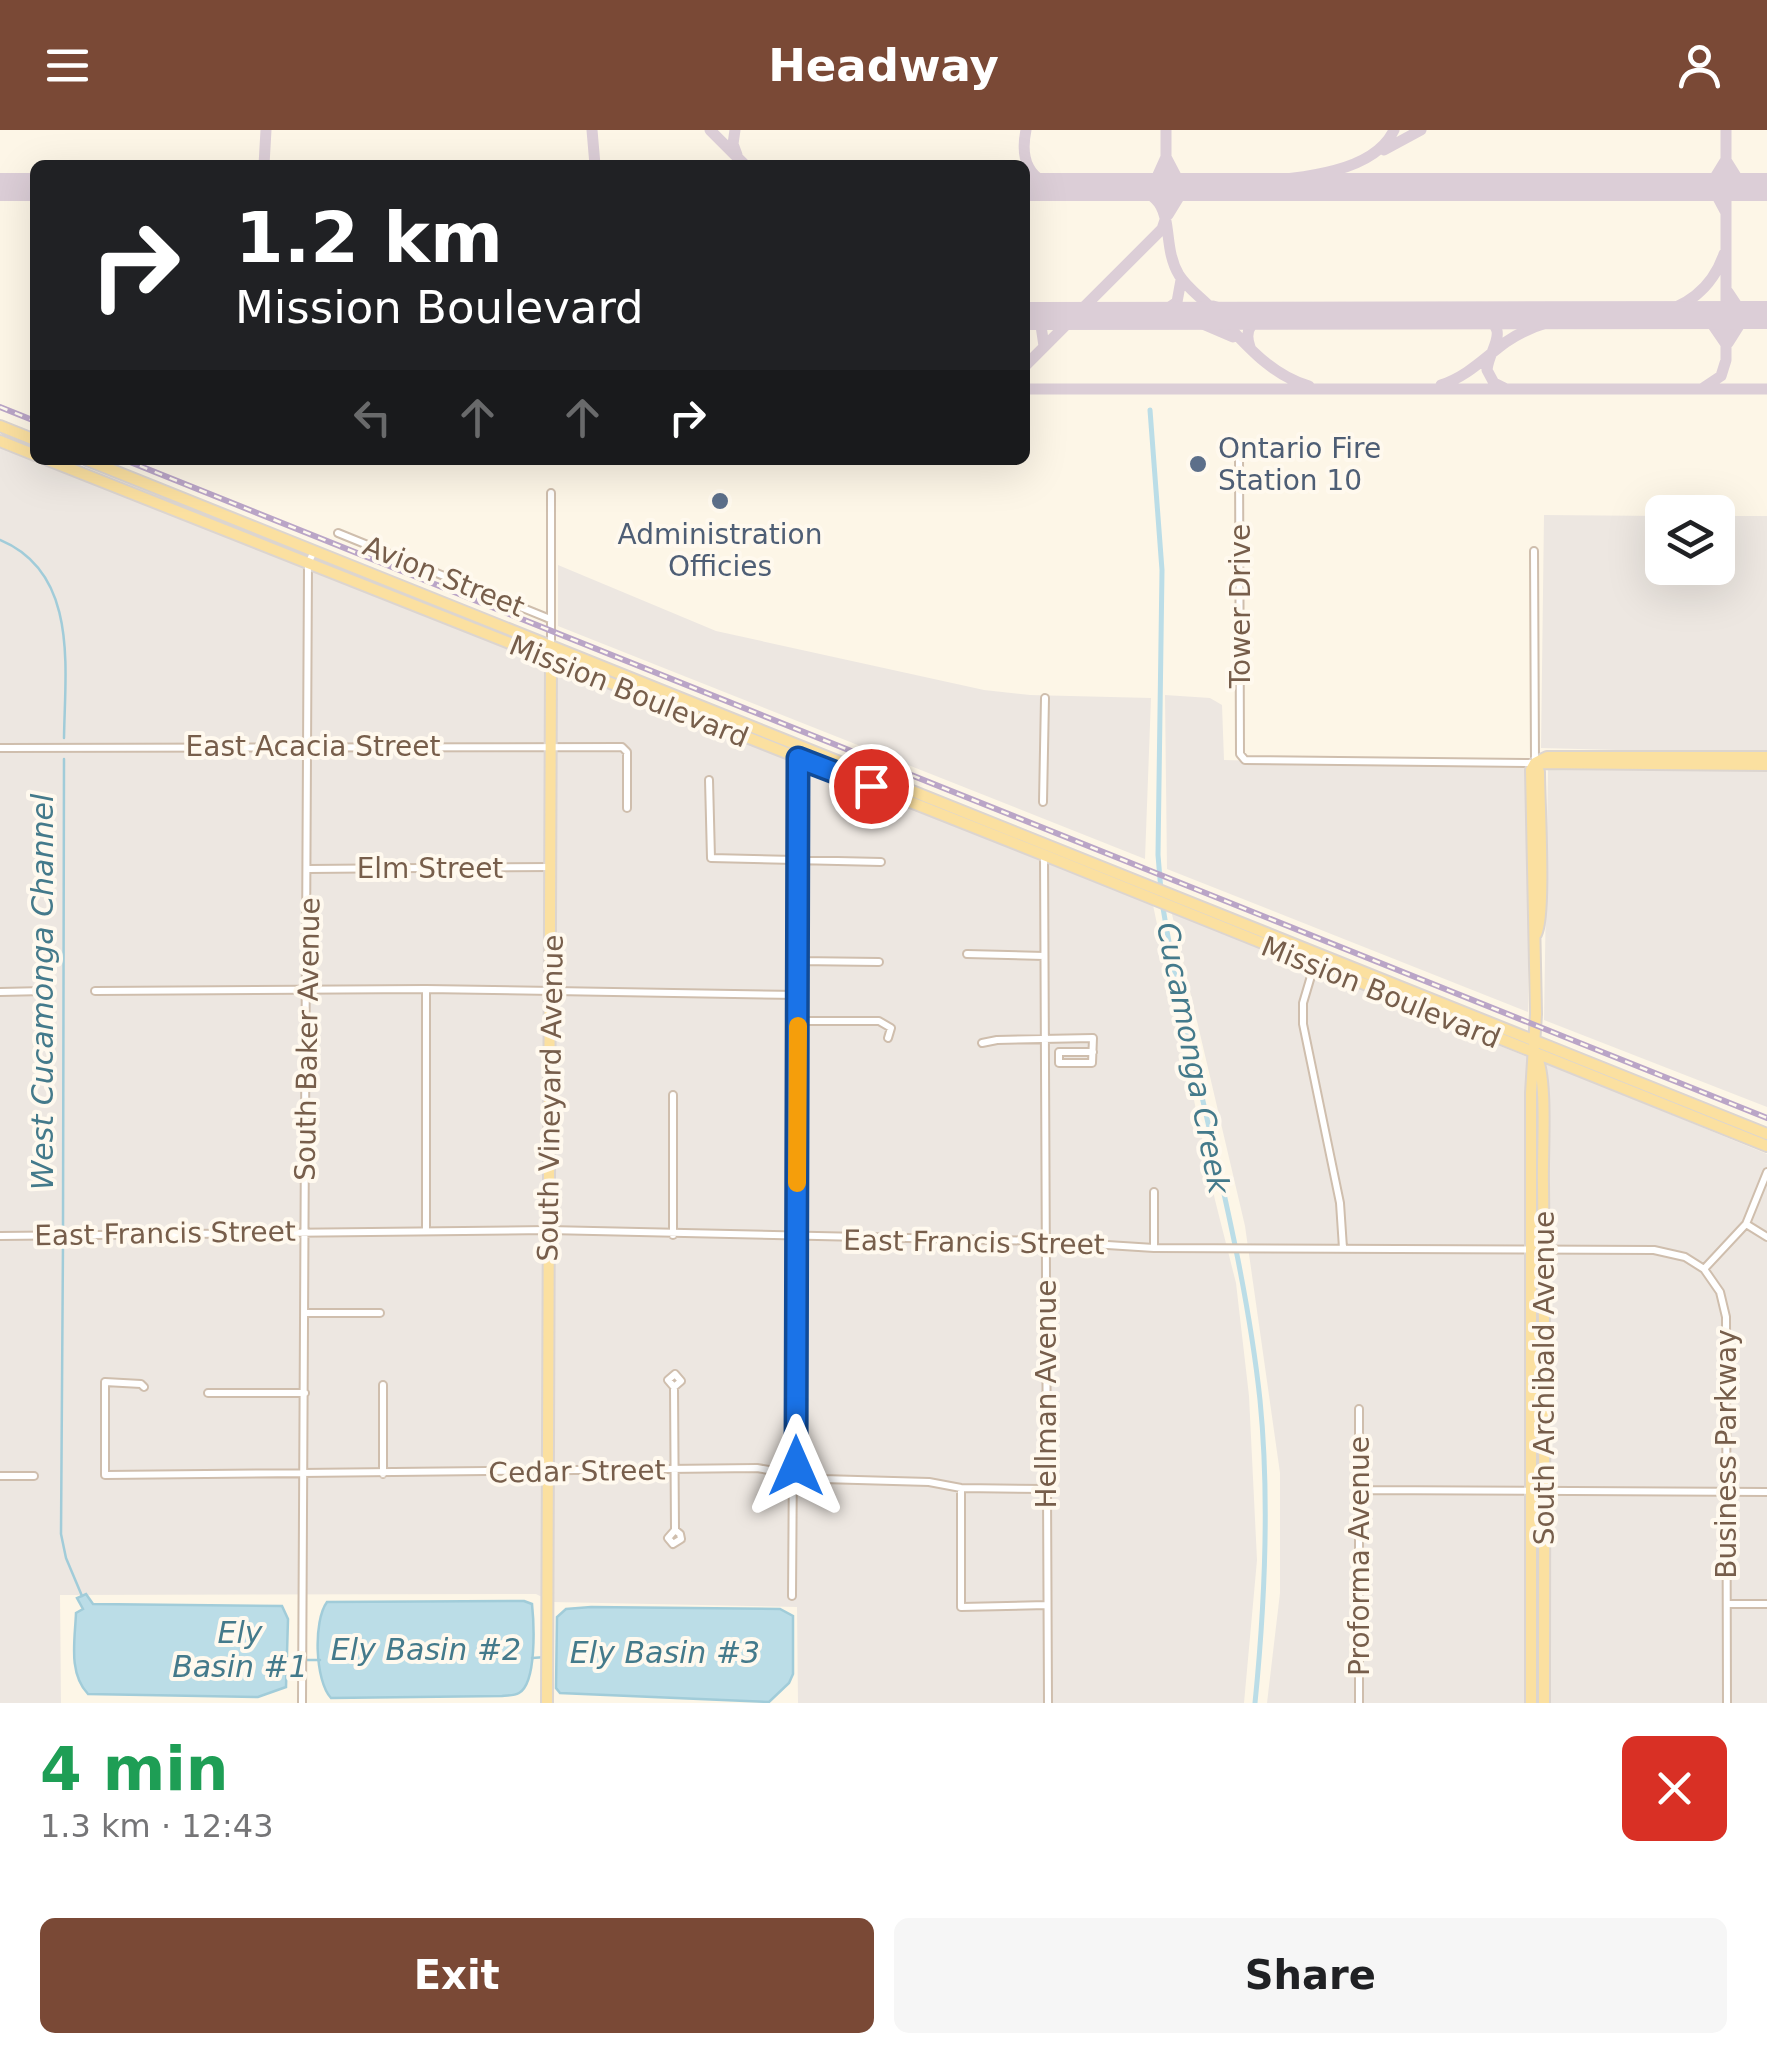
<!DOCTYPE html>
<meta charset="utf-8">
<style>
:root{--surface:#fff;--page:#f6f6f6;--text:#202124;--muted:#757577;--accent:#7a4936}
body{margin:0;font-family:"DejaVu Sans",sans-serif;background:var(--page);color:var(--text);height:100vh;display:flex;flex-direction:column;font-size:38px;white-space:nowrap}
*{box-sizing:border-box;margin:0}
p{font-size:32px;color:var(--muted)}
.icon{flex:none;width:55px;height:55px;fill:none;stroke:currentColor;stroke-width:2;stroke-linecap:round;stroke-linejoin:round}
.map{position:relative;height:1573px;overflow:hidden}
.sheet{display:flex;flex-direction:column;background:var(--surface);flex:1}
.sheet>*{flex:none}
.top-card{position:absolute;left:30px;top:30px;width:1000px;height:305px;border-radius:15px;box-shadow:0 10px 40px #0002;background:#202124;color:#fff;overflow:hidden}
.controls{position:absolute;left:1645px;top:365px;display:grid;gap:20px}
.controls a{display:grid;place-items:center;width:90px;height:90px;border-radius:15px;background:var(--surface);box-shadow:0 10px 40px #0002;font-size:50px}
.pin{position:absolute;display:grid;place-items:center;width:85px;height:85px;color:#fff;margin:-42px;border:5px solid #fff;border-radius:50%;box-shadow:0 2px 10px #0007}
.me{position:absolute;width:110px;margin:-55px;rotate:0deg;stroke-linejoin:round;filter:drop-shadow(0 0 8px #0008)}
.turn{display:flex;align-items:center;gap:35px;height:210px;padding:0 40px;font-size:45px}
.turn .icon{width:130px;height:130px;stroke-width:2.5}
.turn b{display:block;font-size:70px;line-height:85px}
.lanes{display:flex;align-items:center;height:95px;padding:0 40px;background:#0003;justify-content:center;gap:50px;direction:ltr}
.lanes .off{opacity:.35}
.round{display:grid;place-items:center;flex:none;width:105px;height:105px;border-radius:15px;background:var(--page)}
.overview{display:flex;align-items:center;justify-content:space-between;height:170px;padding:0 40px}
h1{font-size:60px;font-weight:700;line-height:75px;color:#1e9e55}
.primary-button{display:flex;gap:20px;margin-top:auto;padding:20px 40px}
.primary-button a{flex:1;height:115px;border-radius:15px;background:var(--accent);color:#fff;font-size:40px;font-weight:700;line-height:115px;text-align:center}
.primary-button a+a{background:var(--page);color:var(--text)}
header{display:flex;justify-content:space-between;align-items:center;height:130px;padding:0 40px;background:var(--accent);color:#fff;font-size:45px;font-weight:700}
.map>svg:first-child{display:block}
.industrial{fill:#ede7e1}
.water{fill:#bbdde7;stroke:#a1ccd9;stroke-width:2.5}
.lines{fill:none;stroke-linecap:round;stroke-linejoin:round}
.stream{stroke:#a1ccd9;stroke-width:2.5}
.canal{stroke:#bbdde7;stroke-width:5}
.taxiway{stroke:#dcced7;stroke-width:11}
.runway{stroke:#dcced7;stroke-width:28}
.minor-casing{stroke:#cfbead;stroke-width:10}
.major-casing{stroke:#dcd5d0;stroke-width:14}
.minor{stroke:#fff;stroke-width:6}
.major{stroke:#fbe0a0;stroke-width:10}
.rail-casing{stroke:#baa5c7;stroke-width:6}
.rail{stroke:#fff9ee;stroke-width:2.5;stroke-dasharray:8;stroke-linecap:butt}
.route-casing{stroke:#114b97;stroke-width:25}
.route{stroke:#1a73e8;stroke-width:18}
.slow{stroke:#f59e0b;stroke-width:18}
.service-dot{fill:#5c6f8a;stroke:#fff9ee;stroke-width:4}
.labels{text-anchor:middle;stroke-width:8;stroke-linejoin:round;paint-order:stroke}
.service-label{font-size:28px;fill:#4e5e75;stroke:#fff9ee;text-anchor:start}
.street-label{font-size:28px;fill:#775e4b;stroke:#fff9ee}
.water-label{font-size:30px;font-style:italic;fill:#447a8b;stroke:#fff9ee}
</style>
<header><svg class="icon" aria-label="menu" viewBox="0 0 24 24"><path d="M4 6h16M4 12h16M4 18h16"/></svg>Headway<svg class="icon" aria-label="person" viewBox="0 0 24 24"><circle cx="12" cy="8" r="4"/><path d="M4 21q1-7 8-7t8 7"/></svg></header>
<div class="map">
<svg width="1767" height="1573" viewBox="0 0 1767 1573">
<rect width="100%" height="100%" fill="#fdf6e7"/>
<path class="industrial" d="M0 314 1153 775 1215 1070 1236 1153 1249 1266 1257 1430 1244 1573H798L797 1477 552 1472 536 1464 60 1465 61 1573H0Z
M1544 385 1662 386V438H1718V386H1767V624L1541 618Z
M558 435 716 501 984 560 1030 565 1151 568 1145 729 558 496Z
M1165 565 1210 568 1222 575 1224 630 1528 638V882L1167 739Z
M1548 640 1767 641V977L1544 890Z
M1171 780 1527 927V1207H1548L1546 933 1767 1024V1573H1267L1280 1463V1343L1245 1096Z"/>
<path class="water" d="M86 1464 93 1474 282 1476 288 1489 286 1557 258 1567 88 1564C68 1543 75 1510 76 1483L83 1479 77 1468Z
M524 1471 532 1474C534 1493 537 1553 519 1563 514 1566 508 1565 502 1566L331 1568C315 1551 313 1491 327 1472Z
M591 1477 780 1479 793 1486V1544L789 1553 769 1572 560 1563 556 1558 557 1487 566 1479Z"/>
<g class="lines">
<path class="stream" d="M0 410C79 443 65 538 64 608
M63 1096 64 629
M63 1113 61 1404 66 1428 82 1466
M532 1528 546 1527
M288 1530H320"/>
<path class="canal" d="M1150 280 1162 440 1158 725 1161 761
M1162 772C1189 939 1242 1102 1260 1270 1270 1371 1265 1473 1255 1573"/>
<path class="taxiway" d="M592 0 595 35
M710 0 745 35
M735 0 733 14 737 25
M1026 0C1020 29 1028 51 1059 57
M1384 20 1421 0
M1727 32 1737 48 1756 57
M264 35 266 0
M1136 56 1157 47 1166 27 1177 48 1198 56
M1131 57C1182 69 1158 110 1179 145 1188 159 1201 167 1212 179 1241 208 1267 244 1309 256
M1696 57 1717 66 1725 81
M1696 57 1714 49 1725 31
M1168 85 1179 67 1193 59C1246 47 1367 58 1394 0
M1728 162 1738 177 1759 185
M1213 176 1247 186
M1158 185 1177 172 1181 150
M1478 185C1514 198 1489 217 1487 240L1494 253 1506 259
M1650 185C1685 179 1712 159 1724 124
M1691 185 1712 194 1725 213
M1025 186 1041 196 1044 216
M1161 186 1198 192 1233 207
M1074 191 1098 186
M1728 213 1740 194 1759 185
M1250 217C1243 198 1254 188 1272 186
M1025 236 1162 99 1166 87V0
M1441 255C1468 246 1484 228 1506 212 1529 196 1554 189 1580 185
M1703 258 1721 246 1726 230V0
M1025 259H1767"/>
<path class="runway" d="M0 57H35
M1025 57H1767
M1025 186 1767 185"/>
<g class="minor-casing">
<path id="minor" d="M1239 323 1240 624 1245 630 1535 633 1534 421
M551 363V529
M338 403 550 489
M0 618 622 617 627 622V678
M709 650 711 728 881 732
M1043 672 1045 568
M1044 724 1048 1573
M308 739 552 737
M967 824 1044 826
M798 831 879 832
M1314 836 1303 873V894L1340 1073 1343 1118
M95 861 426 859 798 865
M0 862 45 861
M798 891H879L891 898 888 908
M982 913 997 910 1093 908 1092 933H1059V922H1093
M673 965V1105
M1154 1062V1118
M1746 1094 1767 1107
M426 1101V859
M0 1106 548 1100 1045 1111 1154 1118 1654 1120 1685 1127 1704 1139
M305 1183H380
M144 1257 141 1254 105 1252V1345L757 1338 822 1349 929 1352 961 1358 1046 1359
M674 1257 681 1251 675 1244 668 1250 674 1257 675 1400 668 1408 673 1414 681 1409 680 1404 675 1400
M208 1263H305
M1359 1279V1573
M383 1344V1255
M0 1346H34
M961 1358V1477L1047 1475
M1359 1360 1767 1362
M792 1466 798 629
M1727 1474H1767
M302 1573 308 434 313 423
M1727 1573 1726 1187 1720 1162 1704 1139 1746 1094 1767 1042"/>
</g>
<g class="major-casing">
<path id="major" d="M0 296 35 310
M0 311 35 325
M48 330 1044 725 1767 1016
M87 330 1767 1004
M1535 633 1547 627H1767
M1535 633 1539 642C1539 672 1546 786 1536 804
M1536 633 1767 635
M1536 926C1548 947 1542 1026 1543 1054 1545 1227 1544 1400 1544 1573
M547 1573 551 529
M1531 1573V963L1536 884 1531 640 1535 633"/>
</g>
<use href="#minor" class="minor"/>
<use href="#major" class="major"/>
<g class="rail-casing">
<path id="rail" d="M0 277 35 291
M125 330 1767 988"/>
</g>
<use href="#rail" class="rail"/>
</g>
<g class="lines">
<g class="route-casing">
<path id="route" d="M796 1336 798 628 871 656"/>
</g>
<use href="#route" class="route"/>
<path class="slow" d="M797 1053 798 896"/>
</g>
<g class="service-dot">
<circle cx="1198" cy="334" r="10"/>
<circle cx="720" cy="371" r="10"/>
</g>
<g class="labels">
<g class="service-label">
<text x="1218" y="328">Ontario Fire<tspan x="1218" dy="32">Station 10</tspan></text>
<text x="720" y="414" text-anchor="middle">Administration<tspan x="720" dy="32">Officies</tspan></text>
</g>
<g class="street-label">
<text transform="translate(444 446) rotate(22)" y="10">Avion Street</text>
<text transform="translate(1240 476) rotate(-90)" y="10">Tower Drive</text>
<text transform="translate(629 561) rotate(22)" y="10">Mission Boulevard</text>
<text x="313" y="626">East Acacia Street</text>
<text x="430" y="748">Elm Street</text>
<text transform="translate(1381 862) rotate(22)" y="10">Mission Boulevard</text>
<text transform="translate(307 909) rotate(-89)" y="10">South Baker Avenue</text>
<text transform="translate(550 968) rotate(-89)" y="10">South Vineyard Avenue</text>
<text transform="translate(165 1103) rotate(-1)" y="10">East Francis Street</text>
<text transform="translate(974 1112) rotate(1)" y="10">East Francis Street</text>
<text transform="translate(1544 1248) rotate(-90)" y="10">South Archibald Avenue</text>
<text transform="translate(1046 1264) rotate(-90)" y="10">Hellman Avenue</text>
<text transform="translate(1726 1324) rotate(-90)" y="10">Business Parkway</text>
<text transform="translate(577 1341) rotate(-1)" y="10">Cedar Street</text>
<text transform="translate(1359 1426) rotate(-90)" y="10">Proforma Avenue</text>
</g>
<g class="water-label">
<text transform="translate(43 862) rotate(-90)" y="10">West Cucamonga Channel</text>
<text transform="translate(1193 928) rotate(79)" y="10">Cucamonga Creek</text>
<text x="240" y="1513">Ely<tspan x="240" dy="34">Basin #1</tspan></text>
<text x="426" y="1530">Ely Basin #2</text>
<text x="665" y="1533">Ely Basin #3</text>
</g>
</g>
</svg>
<div class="controls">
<a><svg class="icon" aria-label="layers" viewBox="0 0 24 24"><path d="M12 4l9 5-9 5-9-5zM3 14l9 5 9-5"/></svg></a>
</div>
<div class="pin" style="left:871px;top:656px;background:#d93025"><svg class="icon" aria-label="arrive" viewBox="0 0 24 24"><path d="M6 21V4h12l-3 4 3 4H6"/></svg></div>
<svg class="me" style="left:796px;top:1336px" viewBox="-20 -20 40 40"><path d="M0-17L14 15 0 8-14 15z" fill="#1a73e8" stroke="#fff" stroke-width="4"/></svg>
<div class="top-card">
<div class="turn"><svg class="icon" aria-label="right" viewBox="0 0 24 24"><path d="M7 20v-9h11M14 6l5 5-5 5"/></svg><div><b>1.2 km</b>Mission Boulevard</div></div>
<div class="lanes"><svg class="icon off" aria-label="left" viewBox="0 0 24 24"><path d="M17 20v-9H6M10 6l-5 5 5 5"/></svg><svg class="icon off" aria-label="ahead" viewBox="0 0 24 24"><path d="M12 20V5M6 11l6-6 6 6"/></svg><svg class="icon off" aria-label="ahead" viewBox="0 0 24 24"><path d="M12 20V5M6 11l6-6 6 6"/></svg><svg class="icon" aria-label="right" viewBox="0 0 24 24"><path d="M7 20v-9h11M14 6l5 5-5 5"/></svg></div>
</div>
</div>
<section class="sheet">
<div class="overview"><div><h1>4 min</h1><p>1.3 km · 12:43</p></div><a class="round" style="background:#d93025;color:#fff"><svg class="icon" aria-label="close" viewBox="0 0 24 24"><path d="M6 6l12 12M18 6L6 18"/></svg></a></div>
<div class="primary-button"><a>Exit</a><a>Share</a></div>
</section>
